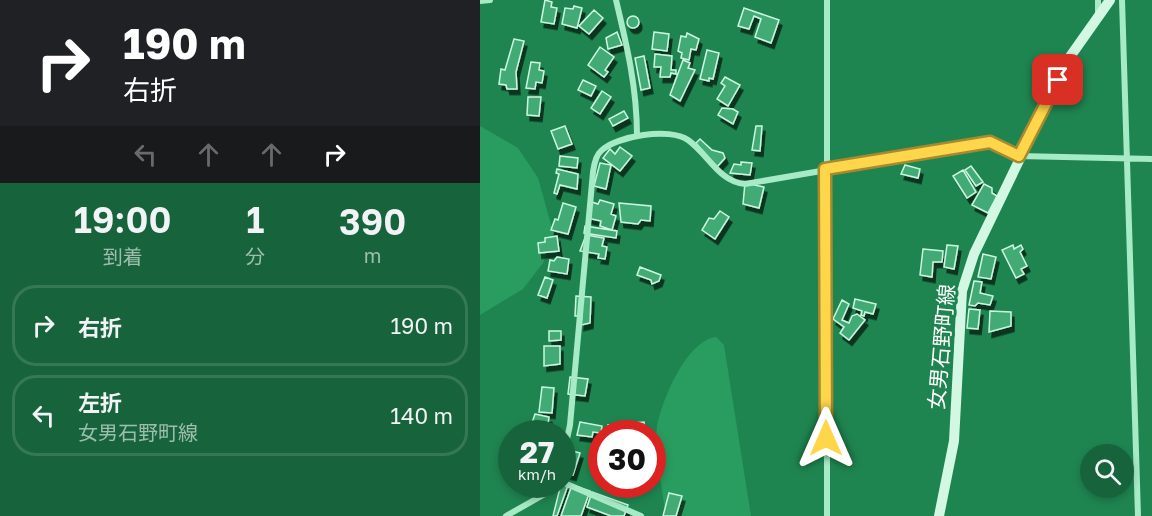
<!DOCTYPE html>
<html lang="ja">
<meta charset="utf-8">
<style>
:root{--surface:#17643c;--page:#206a43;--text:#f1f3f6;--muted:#9ebdaf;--line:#367856}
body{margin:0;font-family:"Golos Text","Noto Sans JP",sans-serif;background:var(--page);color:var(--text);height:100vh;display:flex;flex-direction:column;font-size:22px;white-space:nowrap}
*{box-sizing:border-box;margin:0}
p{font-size:20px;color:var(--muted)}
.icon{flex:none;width:33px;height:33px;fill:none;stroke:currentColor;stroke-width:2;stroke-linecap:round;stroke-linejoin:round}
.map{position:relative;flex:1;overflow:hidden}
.side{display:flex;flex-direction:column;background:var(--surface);width:480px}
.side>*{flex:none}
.hud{background:#202124;color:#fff;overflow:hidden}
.tools{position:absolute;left:600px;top:444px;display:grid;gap:12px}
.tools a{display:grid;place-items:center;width:54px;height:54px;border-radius:50%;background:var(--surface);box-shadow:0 3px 9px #0003;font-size:30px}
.speed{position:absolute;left:18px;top:420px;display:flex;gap:12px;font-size:30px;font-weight:700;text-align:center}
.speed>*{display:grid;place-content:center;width:78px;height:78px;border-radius:50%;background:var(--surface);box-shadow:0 3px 9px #0003;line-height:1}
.speed small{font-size:15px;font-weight:400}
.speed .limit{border:9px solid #d22;background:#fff;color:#111}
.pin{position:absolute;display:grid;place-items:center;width:51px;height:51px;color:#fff;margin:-26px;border-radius:12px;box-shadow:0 3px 9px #0006}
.me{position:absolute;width:66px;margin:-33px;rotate:0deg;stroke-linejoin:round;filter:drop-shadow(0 0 4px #0008)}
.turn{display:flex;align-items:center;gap:21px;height:126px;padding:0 24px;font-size:27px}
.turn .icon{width:78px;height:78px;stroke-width:2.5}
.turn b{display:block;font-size:42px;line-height:51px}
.lanes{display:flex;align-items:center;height:57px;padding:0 24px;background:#0003;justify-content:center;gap:30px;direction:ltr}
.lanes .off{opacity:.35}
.eta{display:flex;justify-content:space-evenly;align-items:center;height:102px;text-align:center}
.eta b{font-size:36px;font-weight:600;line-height:42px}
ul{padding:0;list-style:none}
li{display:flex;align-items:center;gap:18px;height:81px;margin:0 12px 9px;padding:0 12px;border:3px solid var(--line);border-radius:24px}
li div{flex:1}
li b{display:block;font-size:22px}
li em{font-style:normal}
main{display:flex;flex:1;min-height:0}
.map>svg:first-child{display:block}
.green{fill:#289d5f}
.building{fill:#43ab74;stroke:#cbf7e0;stroke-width:1.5;filter:url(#shadow)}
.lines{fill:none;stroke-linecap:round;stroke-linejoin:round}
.street{stroke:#a7eac6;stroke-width:6}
.secondary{stroke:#d2f8e4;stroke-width:10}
.route-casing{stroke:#a68a30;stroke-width:15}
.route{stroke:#ffd54a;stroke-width:10}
.labels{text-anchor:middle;stroke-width:6;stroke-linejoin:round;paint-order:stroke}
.street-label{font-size:21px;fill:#fff;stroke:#1f8550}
</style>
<main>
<section class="side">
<div class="hud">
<div class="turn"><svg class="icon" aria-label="right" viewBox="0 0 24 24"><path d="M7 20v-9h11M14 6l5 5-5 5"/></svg><div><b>190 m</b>右折</div></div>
<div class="lanes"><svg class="icon off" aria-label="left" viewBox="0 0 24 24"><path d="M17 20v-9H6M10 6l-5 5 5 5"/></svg><svg class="icon off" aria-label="ahead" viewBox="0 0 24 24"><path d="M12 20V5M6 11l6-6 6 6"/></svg><svg class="icon off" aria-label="ahead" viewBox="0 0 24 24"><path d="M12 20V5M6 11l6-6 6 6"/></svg><svg class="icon" aria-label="right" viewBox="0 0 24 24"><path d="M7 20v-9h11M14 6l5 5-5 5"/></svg></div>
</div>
<div class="eta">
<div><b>19:00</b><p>到着</p></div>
<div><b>1</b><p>分</p></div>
<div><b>390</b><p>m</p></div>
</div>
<ul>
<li><svg class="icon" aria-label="right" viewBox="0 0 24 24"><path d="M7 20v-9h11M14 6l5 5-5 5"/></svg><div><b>右折</b></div><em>190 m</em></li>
<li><svg class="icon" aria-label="left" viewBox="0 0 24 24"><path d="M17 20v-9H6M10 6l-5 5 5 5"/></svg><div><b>左折</b><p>女男石野町線</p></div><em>140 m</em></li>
</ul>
</section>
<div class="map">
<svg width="672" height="516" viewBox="0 0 672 516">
<defs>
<filter id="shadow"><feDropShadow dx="3" dy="5.5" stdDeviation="0" flood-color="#0009"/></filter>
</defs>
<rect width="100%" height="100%" fill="#1f8550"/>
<path class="green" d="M0 126 38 148 58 178 74 235 63 263 43 289 0 315Z
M236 337 244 345 271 516H186C183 496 174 444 177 427 182 400 206 341 236 337Z"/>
<path class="building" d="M65 0 72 2 71 7 77 8 74 24 61 22Z
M94 6 102 8 97 28 82 24 85 8 93 9Z
M264 8 299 20 291 43 275 37 281 19 274 16 269 29 258 26Z
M114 10 123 18 109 34 99 26Z
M147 22a6 6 0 1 1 12 0a6 6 0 1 1-12 0Z
M137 32 142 45 128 49 126 38Z
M174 32 189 34 187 51 172 49Z
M207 33 219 39 216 50 211 49 209 60 201 58 202 53 198 51 201 36 206 37Z
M34 39 44 41 36 72 37 89H27L26 85 19 84 21 69 25 70Z
M120 47 134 57 125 70 128 72 124 77 108 65Z
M227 50 239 53 233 79 229 78V81L220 79Z
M175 54 192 56 191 70H196V74L191 73 190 77H180L181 67H174Z
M164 56 170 88 161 90 155 58Z
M203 60 210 63 208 68 215 70 200 101 190 95Z
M51 62 60 63 59 70 64 71 62 83 56 82 55 89 46 88Z
M245 77 260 85 248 106 237 99 245 86 241 83Z
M103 80 116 86 111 96 98 90Z
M122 91 131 97 120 114 111 108Z
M48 97H61L59 116 47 115Z
M242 108 253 109 258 112 253 124 238 115Z
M144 111 148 118 133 126 129 119Z
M85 126 92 144 78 149 71 131Z
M276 126H282L280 151 272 150Z
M220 139 232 150 243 153 245 158 236 168 216 143Z
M140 147 152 156 140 171 123 158 130 149 135 154Z
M80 156 98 158 97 168 79 166Z
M261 162 272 163 270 175 250 173 254 164 261 165Z
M120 163 131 165 126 189 114 186Z
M425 165 440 169 438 178 421 174Z
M491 166 503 182 496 186 485 170Z
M77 169 98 174 97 189 80 185 77 194 74 193 79 174 76 173Z
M483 170 496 192 487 198 473 176Z
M265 183 284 187 279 208 263 204Z
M504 184 512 188V193L517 196 508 213 492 205Z
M120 200 134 204 131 214 136 216 132 230 120 226 121 221 107 218 112 202 118 204Z
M83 203 96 207 88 234 71 230 75 219 78 220Z
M139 203 171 206 170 221 161 220 158 224 141 222Z
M240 211 249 217 235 239 222 230 229 218 234 219Z
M105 226 137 231 136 238 104 233Z
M106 235 124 238 122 246 127 247 125 259 118 258 119 254 100 251Z
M77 236 79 251 59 253 58 243 65 242V238Z
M467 245 478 246 474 269 464 267Z
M533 245 534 249 541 245 543 249 540 252 547 266 541 269 544 274 536 278 522 250Z
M443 249 463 251 462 262H453L452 277 440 275Z
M503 254 516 257 511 279 498 277Z
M77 257 89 259 87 274 68 271 70 260 74 261Z
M160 267 181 275 179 281 172 284 171 280 157 275Z
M65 277 73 280 67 298 58 295Z
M494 281 502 282 500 293 513 296 510 305 498 303 495 306 489 305Z
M96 296 111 297 110 323 101 325 102 316H95Z
M375 299 396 304 393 314 385 312 384 316 381 315 382 311 373 308Z
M362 300 369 304 362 320 369 323 372 316 377 314 385 320 369 340 360 333 364 327 353 319Z
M489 309 500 310 498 329 487 328Z
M510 311 531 312V326L509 332Z
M69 331H81V340L69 341Z
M64 346H80V364L64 366Z
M90 377 108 379 105 396 88 394Z
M62 387 74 388 72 413 59 412Z
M55 414 69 417 68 424 63 423 61 431 56 430 55 434H48Z
M100 422 122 426 121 433 113 432 112 437 97 435Z
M164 422 165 432 129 434 128 425Z
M82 448 100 453 93 475 82 472Z
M81 484 88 485 77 516H73Z
M92 485 110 491 101 516H81Z
M112 492 148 505 144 516H131L107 507Z
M189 493 202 496 196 516H183Z"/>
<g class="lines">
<path class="street" d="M136 0C147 46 157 88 157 136
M347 0V516
M618 0V15
M642 0 658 516
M0 1 10 0
M82 462 90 425 113 172C114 166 115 156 121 151 136 136 190 127 208 140 228 154 239 182 265 184L510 142 539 156 672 159
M82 482 161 516
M26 516 72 490 74 484"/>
<path class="secondary" d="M459 516 474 441 482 291 494 254 587 61 630 0"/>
</g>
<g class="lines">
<g class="route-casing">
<path id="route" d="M346 438 345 169 510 142 539 156 578 80"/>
</g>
<use href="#route" class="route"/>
</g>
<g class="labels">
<g class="street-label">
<text transform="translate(462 347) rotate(-85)" y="7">女男石野町線</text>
</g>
</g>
</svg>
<div class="tools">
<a><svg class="icon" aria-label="search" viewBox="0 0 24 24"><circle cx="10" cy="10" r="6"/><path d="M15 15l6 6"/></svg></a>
</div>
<div class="speed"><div>27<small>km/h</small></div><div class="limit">30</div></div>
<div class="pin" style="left:578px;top:80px;background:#d93025"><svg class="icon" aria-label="arrive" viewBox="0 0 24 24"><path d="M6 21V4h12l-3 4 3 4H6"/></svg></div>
<svg class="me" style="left:346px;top:438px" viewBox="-20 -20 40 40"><path d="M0-17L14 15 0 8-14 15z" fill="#ffd54a" stroke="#fff" stroke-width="4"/></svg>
</div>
</main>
